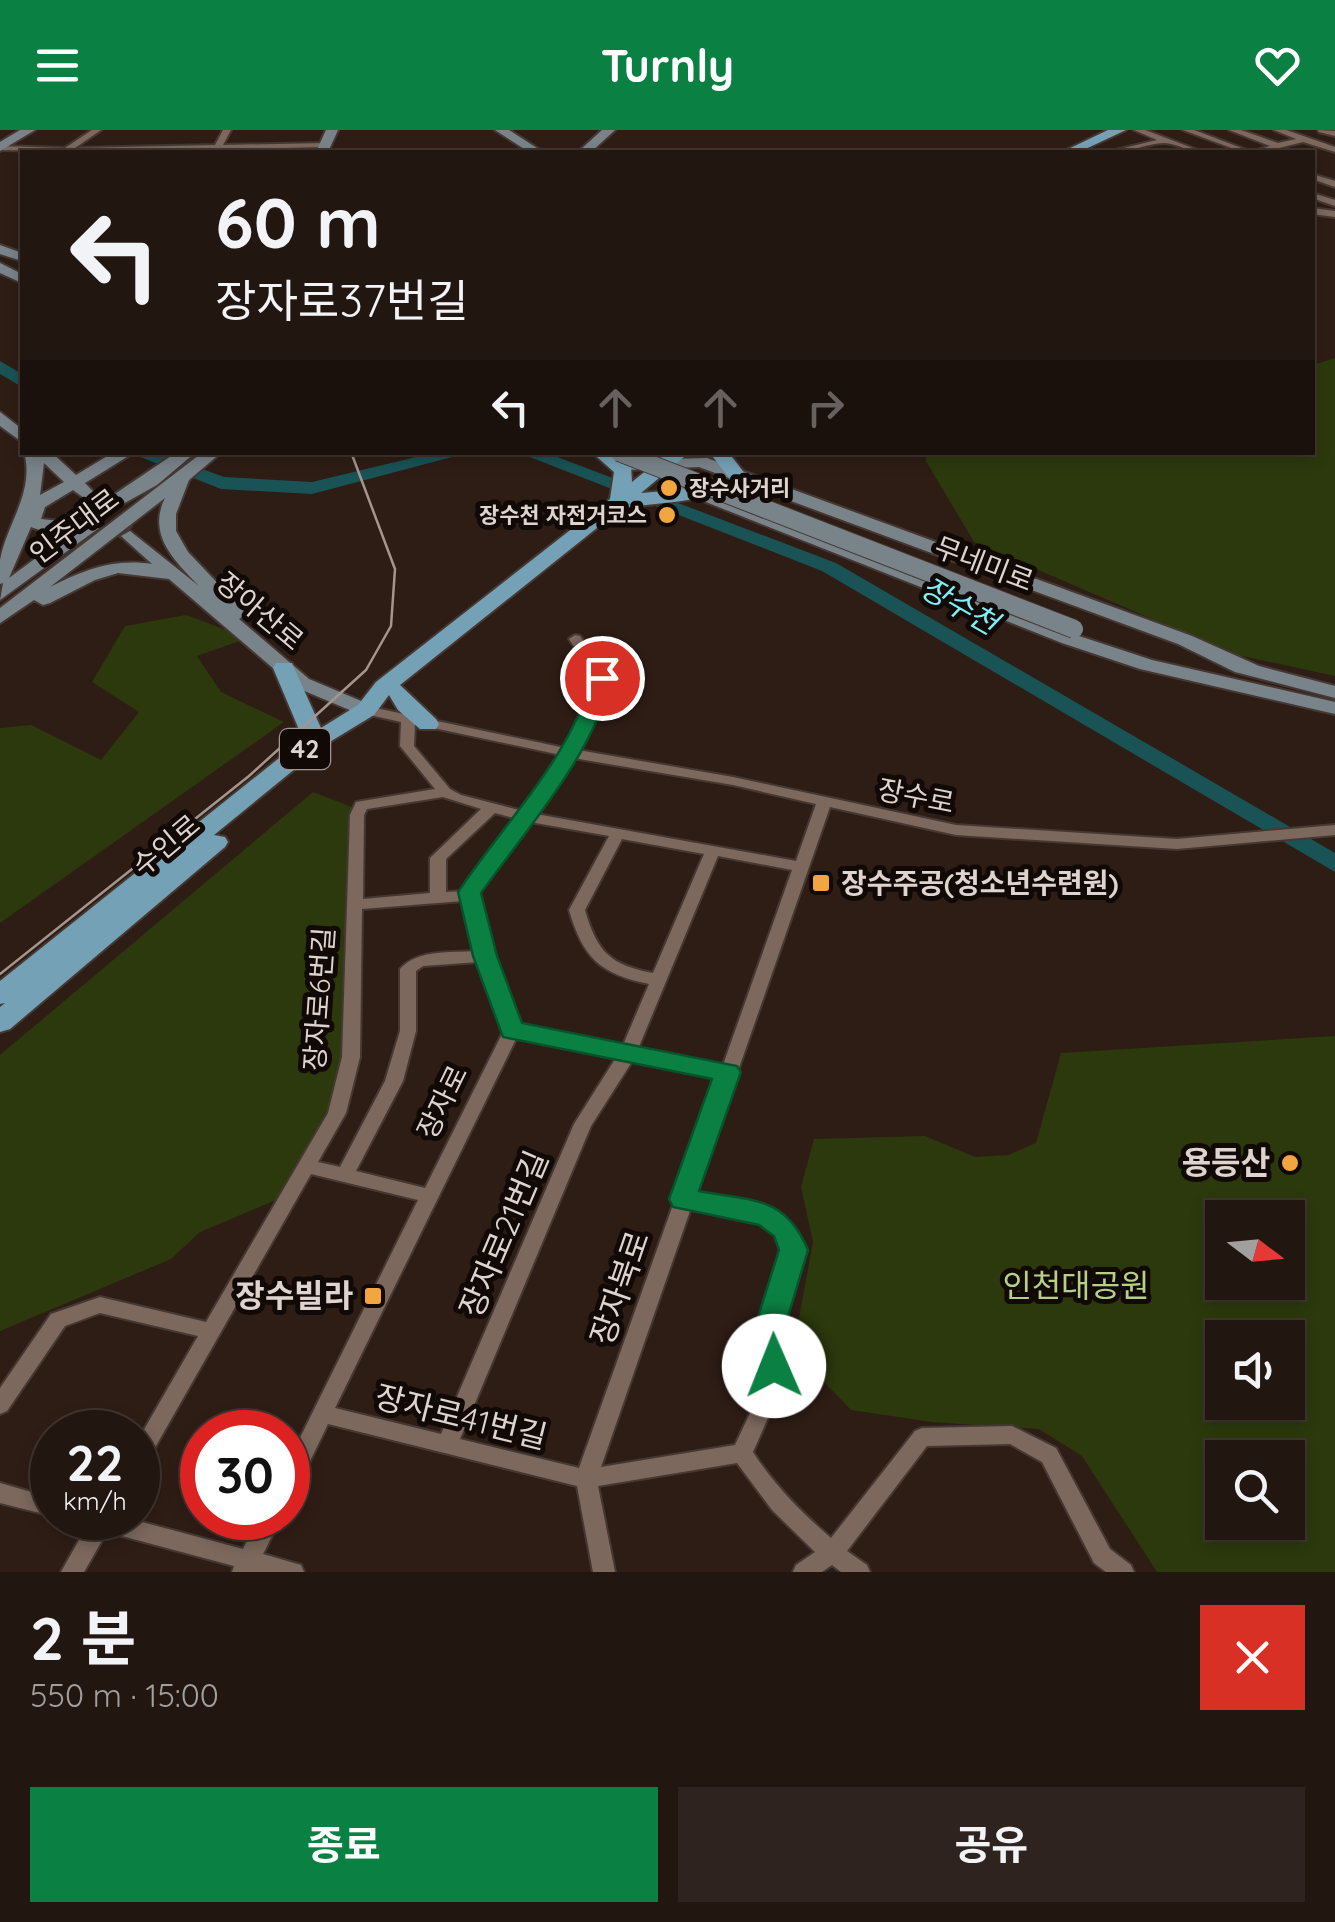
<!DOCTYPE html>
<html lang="ko">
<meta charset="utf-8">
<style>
:root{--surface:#221610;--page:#2e231e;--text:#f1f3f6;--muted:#a29f9f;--line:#3f3530;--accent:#0b8043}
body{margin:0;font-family:Quicksand,"Noto Sans KR",sans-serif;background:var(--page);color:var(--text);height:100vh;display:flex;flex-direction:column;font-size:38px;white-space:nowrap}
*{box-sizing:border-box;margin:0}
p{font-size:32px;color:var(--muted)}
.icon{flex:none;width:55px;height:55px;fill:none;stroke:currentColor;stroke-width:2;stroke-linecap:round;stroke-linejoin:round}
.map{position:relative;height:1442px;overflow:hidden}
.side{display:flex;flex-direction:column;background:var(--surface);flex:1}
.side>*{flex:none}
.top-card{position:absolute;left:20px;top:20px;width:1295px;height:305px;border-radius:0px;box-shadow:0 5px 15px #0003,0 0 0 2px var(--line);background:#221610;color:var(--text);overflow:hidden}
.needle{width:65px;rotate:106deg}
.tools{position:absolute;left:1205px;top:1070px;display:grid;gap:20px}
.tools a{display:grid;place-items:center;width:100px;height:100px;border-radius:0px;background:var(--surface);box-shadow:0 5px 15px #0003,0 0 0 2px var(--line);font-size:50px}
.speed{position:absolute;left:30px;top:1280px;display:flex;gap:20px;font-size:50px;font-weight:700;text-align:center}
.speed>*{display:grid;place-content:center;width:130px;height:130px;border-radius:50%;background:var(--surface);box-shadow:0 5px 15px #0003,0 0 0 2px var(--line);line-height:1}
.speed small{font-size:25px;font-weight:400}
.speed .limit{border:15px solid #d22;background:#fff;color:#111}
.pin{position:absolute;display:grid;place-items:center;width:85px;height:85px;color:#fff;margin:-42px;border:5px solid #fff;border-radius:50%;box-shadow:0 2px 10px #0007}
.me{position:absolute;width:110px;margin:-55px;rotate:359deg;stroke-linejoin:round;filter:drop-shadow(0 0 8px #0008)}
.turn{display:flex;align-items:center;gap:35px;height:210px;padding:0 30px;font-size:45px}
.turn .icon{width:130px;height:130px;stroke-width:2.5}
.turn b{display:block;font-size:70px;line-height:85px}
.lanes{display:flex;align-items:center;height:95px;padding:0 30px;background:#0003;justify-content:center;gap:50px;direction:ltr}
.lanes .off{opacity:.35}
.round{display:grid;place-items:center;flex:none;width:105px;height:105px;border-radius:0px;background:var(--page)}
.summary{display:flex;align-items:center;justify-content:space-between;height:170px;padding:0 30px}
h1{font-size:60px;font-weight:700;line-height:75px}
.primary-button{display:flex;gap:20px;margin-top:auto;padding:20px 30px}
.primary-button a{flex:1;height:115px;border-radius:0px;background:var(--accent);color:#fff;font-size:40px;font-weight:700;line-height:115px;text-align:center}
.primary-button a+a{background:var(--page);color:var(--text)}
header{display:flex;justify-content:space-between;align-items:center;height:130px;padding:0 30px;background:var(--accent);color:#fff;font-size:45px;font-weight:700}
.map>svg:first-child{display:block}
.green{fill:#2c390c;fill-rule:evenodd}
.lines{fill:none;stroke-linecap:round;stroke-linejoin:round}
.river{fill:#195356;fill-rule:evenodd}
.secondary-tunnel{stroke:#493831;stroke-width:18;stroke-dasharray:18 9;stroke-linecap:butt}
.street-casing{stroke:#453833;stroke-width:4}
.secondary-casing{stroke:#453833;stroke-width:4}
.primary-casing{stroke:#453833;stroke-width:4}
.street{fill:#7c685d;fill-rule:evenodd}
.secondary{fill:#79848a;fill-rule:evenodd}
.primary{fill:#75a1b6;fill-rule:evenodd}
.tram{stroke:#a4968f;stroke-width:2.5}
.secondary-bridge-casing{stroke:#453833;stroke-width:20;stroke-linecap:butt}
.secondary-bridge{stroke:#79848a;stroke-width:18}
.route{fill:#0b8043;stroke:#07532c;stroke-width:2.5}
.poi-dot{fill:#f1a63f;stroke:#110906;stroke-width:4}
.labels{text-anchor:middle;stroke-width:10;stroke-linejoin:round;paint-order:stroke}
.far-poi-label{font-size:22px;font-weight:bold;fill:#dfd3cd;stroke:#110906;text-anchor:start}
.shield{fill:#110906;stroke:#a19691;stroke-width:2.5}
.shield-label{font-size:25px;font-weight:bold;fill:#dfd3cd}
.street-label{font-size:28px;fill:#dfd3cd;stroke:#110906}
.poi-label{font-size:28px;font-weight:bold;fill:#dfd3cd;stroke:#110906;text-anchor:start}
.water-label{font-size:30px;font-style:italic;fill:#7feef6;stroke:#110906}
.near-poi-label{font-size:32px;font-weight:bold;fill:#dfd3cd;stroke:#110906;text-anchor:end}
.near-street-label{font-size:32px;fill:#dfd3cd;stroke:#110906}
.near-park-label{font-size:32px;fill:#b6d085;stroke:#110906}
</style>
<header><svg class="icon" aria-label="menu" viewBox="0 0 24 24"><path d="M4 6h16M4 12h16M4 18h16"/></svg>Turnly<svg class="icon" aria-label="heart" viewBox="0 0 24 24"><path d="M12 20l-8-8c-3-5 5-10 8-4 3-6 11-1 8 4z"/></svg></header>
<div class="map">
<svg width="1335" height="1442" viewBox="0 0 1335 1442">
<rect width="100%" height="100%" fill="#2e1d15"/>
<path class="green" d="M1335 228V546L1233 524 974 412 926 331V323L1312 322 1313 235Z
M186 485 248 508 197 526 221 562 284 592 0 793V598L31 595 101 630 139 582 92 552 125 496Z
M313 662 352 677 345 920 328 981 281 1068 200 1102 171 1129 0 1201V925Z
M1335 906V1442H1157L1082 1326 1039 1299 932 1292 851 1280 793 1220 813 1112 801 1057 814 1009 925 1006 975 1027 1008 1025 1036 1013 1061 923ZM1222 1088H1288V1152H1222ZM1222 1208H1288V1272H1222ZM1222 1328H1288V1392H1222Z"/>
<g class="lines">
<path class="river" d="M0 231 22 244V257L0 244Z
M128 322H156L224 347 312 352 437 322H471L312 364 221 359Z
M517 322H544L836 433 1335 723V742L822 441Z"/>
<path class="secondary-tunnel" d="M95 371 130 406"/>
<g class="street-casing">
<path id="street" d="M92 0H101L75 18 215 15 223 0H231L223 15 325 13 329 15 325 17 127 22 0 20V16L65 18Z
M1134 0H1145L1203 22C1189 23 1177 13 1164 13 1148 13 1132 22 1115 22L1116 20 1157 10Z
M1183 0H1194L1252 22 1270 16 1229 0H1241L1278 13 1296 9 1274 0H1286L1335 17V22L1303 12 1263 22H1242Z
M1318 0 1335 1V6L1319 2Z
M1312 44 1335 51V57L1312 49Z
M1312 63 1335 70V76L1312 68Z
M1312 78 1335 81V87L1312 84Z
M575 505 580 506 609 548 599 577 578 620 733 647 956 695 1177 709 1335 695V705L1177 719 956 705 830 677 695 1064 774 1080 792 1094 803 1120 783 1187 784 1236 771 1281 753 1322C774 1355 801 1382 831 1408L915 1301 922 1298 1012 1296 1056 1318 1110 1419 1131 1435 1134 1442H1106L1094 1433 1042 1332 1010 1314 927 1316 847 1421 867 1435 870 1442H841L832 1435 822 1442H793L796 1435 815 1422 772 1380 737 1333 598 1356 615 1442H593L577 1356 328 1294 296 1360 288 1362V1332L418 1070 311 1044 145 1335 138 1337V1310L198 1206 100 1183 65 1196 7 1281 0 1284V1258L51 1184 100 1167 206 1192 328 983 342 927 350 685 356 672 435 659 400 616 401 592 361 583 359 580 361 577 366 576 565 618 585 577 595 548 569 509ZM415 594 561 625 523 681 461 665 450 659 414 616ZM573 628 733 655 816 674 796 731 536 684ZM443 667 481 679 430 728V763L363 769 364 685 367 679ZM495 683 517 689 463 761 446 762V729ZM530 692 609 706 569 780C583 828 600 844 649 854L623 915 519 895 493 826 477 763ZM622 709 704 724 653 843C610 835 597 822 585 780ZM718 726 792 740 723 935 638 919ZM463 771 476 821C450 823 418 819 400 839V901L385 951 340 1037 318 1032 346 983 360 927 362 779ZM479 832 504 900 425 1058 356 1041 403 951 416 901V841L423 836ZM517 907 617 926 574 994 441 1304 335 1278ZM633 930 719 946 579 1338 460 1309 591 996ZM691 1078 762 1091 778 1104 785 1120 763 1187 764 1236 751 1281 735 1315 601 1337Z
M0 1353 52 1368V1386L0 1373Z
M81 1388H127L243 1419 259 1388H281L263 1424 301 1435 304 1442H232L234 1436 107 1402 84 1442H61L87 1396Z"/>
</g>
<g class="secondary-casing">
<path id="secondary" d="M20 0H35L0 21V12Z
M326 0H338L328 22H316Z
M495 0H509L543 22H529Z
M602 0H615L591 22H578Z
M0 115 22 123V131L0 124Z
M0 133 22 144V153L0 143Z
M0 282 22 299V312L0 296Z
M24 322H51L76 345 114 322H135L85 353 103 372 177 322H196L157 355 96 389 102 394 99 398 0 470 3 453 0 454C0 446 0 437 0 430 7 393 35 362 24 322ZM44 333 64 352 40 365ZM73 360 95 376 60 391 41 389 45 377ZM79 396 9 448 31 397 45 402Z
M203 322H222L189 350 176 384V401L188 422 243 480 246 484 239 489 309 549 373 576 376 580 373 584H359L295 557 169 449 118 443 95 450 50 473 43 475 34 470 0 493V478ZM165 368C147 405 174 430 199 456L130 401 121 406 152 434C114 428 83 440 50 457Z
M587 322C611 322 631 330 655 329L653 322H667L672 329 707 328 1192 506 1259 536 1335 556V568L1235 542 1178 514 699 337 677 338 681 350 1076 505 1152 530 1335 572V584L1140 539 1062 513 668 357 660 339 628 340Z"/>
</g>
<g class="primary-casing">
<path id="primary" d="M1108 0H1126L1079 22H1062Z
M602 322 613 323 631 336 632 352 669 322H690L641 363 700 358 710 364C701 371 640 375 622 378L400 555 436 589 439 594 436 599H420L398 580 389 565 374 585 323 616 214 705 225 707 228 712 225 717 10 899 0 902V877L5 873 0 874V851L303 609 273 538 276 533H292L321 598 358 575 376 552 610 369 614 342 597 327Z
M709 322H728L746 345 744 349H730Z"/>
</g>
<use href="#street" class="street"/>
<use href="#secondary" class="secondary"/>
<use href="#primary" class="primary"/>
<path class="tram" d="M0 844 249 646 366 540 391 496 395 439 351 322"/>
<g class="secondary-bridge-casing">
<path id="secondary-bridge" d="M619 322 1074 499"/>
</g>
<use href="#secondary-bridge" class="secondary-bridge"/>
</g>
<path class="route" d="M602 542 612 548C591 628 529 696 481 763L497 826 522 893 737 936 741 942 699 1061C751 1071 785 1065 808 1120L788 1187 789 1236 785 1245 774 1249 763 1245 759 1236 758 1187 779 1120 774 1106 759 1095 673 1077 669 1069 712 949 503 907 473 826 458 762C504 693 569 630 592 548Z"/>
<g class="poi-dot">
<circle cx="669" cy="358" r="10"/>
<circle cx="667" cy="385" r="10"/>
<rect x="811" y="743" width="20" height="20" rx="5"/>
<circle cx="1290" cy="1033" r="10"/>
<rect x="363" y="1156" width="20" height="20" rx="5"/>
</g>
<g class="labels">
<g class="far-poi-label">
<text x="689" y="366">장수사거리</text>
<text x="647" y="393" text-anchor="end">장수천 자전거코스</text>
</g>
<rect class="shield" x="280" y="599" width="50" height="40" rx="8"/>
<g class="shield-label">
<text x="305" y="628">42</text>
</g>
<g class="street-label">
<text transform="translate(74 396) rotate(-37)" y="10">인주대로</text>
<text transform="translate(984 434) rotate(21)" y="10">무네미로</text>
<text transform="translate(260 481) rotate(40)" y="10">장아산로</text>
<text transform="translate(916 666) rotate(11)" y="10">장수로</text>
<text transform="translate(166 715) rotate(-40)" y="10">수인로</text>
<text transform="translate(319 869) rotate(-86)" y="10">장자로6번길</text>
<text transform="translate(442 972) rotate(-64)" y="10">장자로</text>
</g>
<g class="poi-label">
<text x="841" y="763">장수주공(청소년수련원)</text>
</g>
<g class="water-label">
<text transform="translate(959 476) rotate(30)" y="10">장수천</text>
</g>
<g class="near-poi-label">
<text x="1270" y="1044">용등산</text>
<text x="353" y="1177">장수빌라</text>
</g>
<g class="near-street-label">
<text transform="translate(504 1104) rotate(-67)" y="11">장자로21번길</text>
<text transform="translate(620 1158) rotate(-71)" y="11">장자북로</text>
<text transform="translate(461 1287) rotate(14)" y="11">장자로41번길</text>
</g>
<g class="near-park-label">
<text x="1076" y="1167">인천대공원</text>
</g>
</g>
</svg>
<div class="tools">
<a><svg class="needle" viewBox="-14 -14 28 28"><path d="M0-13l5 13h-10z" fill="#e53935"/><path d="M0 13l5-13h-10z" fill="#a29f9f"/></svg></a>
<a><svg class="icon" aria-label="sound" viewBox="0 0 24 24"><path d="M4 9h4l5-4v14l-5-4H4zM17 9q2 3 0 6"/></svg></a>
<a><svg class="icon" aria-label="search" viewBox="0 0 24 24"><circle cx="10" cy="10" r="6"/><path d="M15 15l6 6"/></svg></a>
</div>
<div class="speed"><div>22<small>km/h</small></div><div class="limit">30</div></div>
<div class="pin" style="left:602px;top:548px;background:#d93025"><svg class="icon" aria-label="arrive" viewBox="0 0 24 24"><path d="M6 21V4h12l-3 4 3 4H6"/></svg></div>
<svg class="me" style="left:774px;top:1236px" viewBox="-20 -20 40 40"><circle r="19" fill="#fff"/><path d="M0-13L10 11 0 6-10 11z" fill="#0b8043"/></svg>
<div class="top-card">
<div class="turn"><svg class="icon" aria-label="left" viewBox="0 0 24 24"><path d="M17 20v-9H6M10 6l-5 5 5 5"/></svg><div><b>60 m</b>장자로37번길</div></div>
<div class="lanes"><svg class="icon" aria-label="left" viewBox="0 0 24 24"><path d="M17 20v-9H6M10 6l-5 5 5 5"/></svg><svg class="icon off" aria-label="ahead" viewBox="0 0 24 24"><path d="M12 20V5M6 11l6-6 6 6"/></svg><svg class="icon off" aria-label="ahead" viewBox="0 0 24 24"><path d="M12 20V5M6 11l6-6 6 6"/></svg><svg class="icon off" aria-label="right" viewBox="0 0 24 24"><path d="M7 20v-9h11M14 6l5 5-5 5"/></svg></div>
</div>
</div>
<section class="side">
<div class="summary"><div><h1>2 분</h1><p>550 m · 15:00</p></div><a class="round" style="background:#d93025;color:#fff"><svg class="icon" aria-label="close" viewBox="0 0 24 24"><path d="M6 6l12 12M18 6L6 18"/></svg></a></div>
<div class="primary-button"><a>종료</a><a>공유</a></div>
</section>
